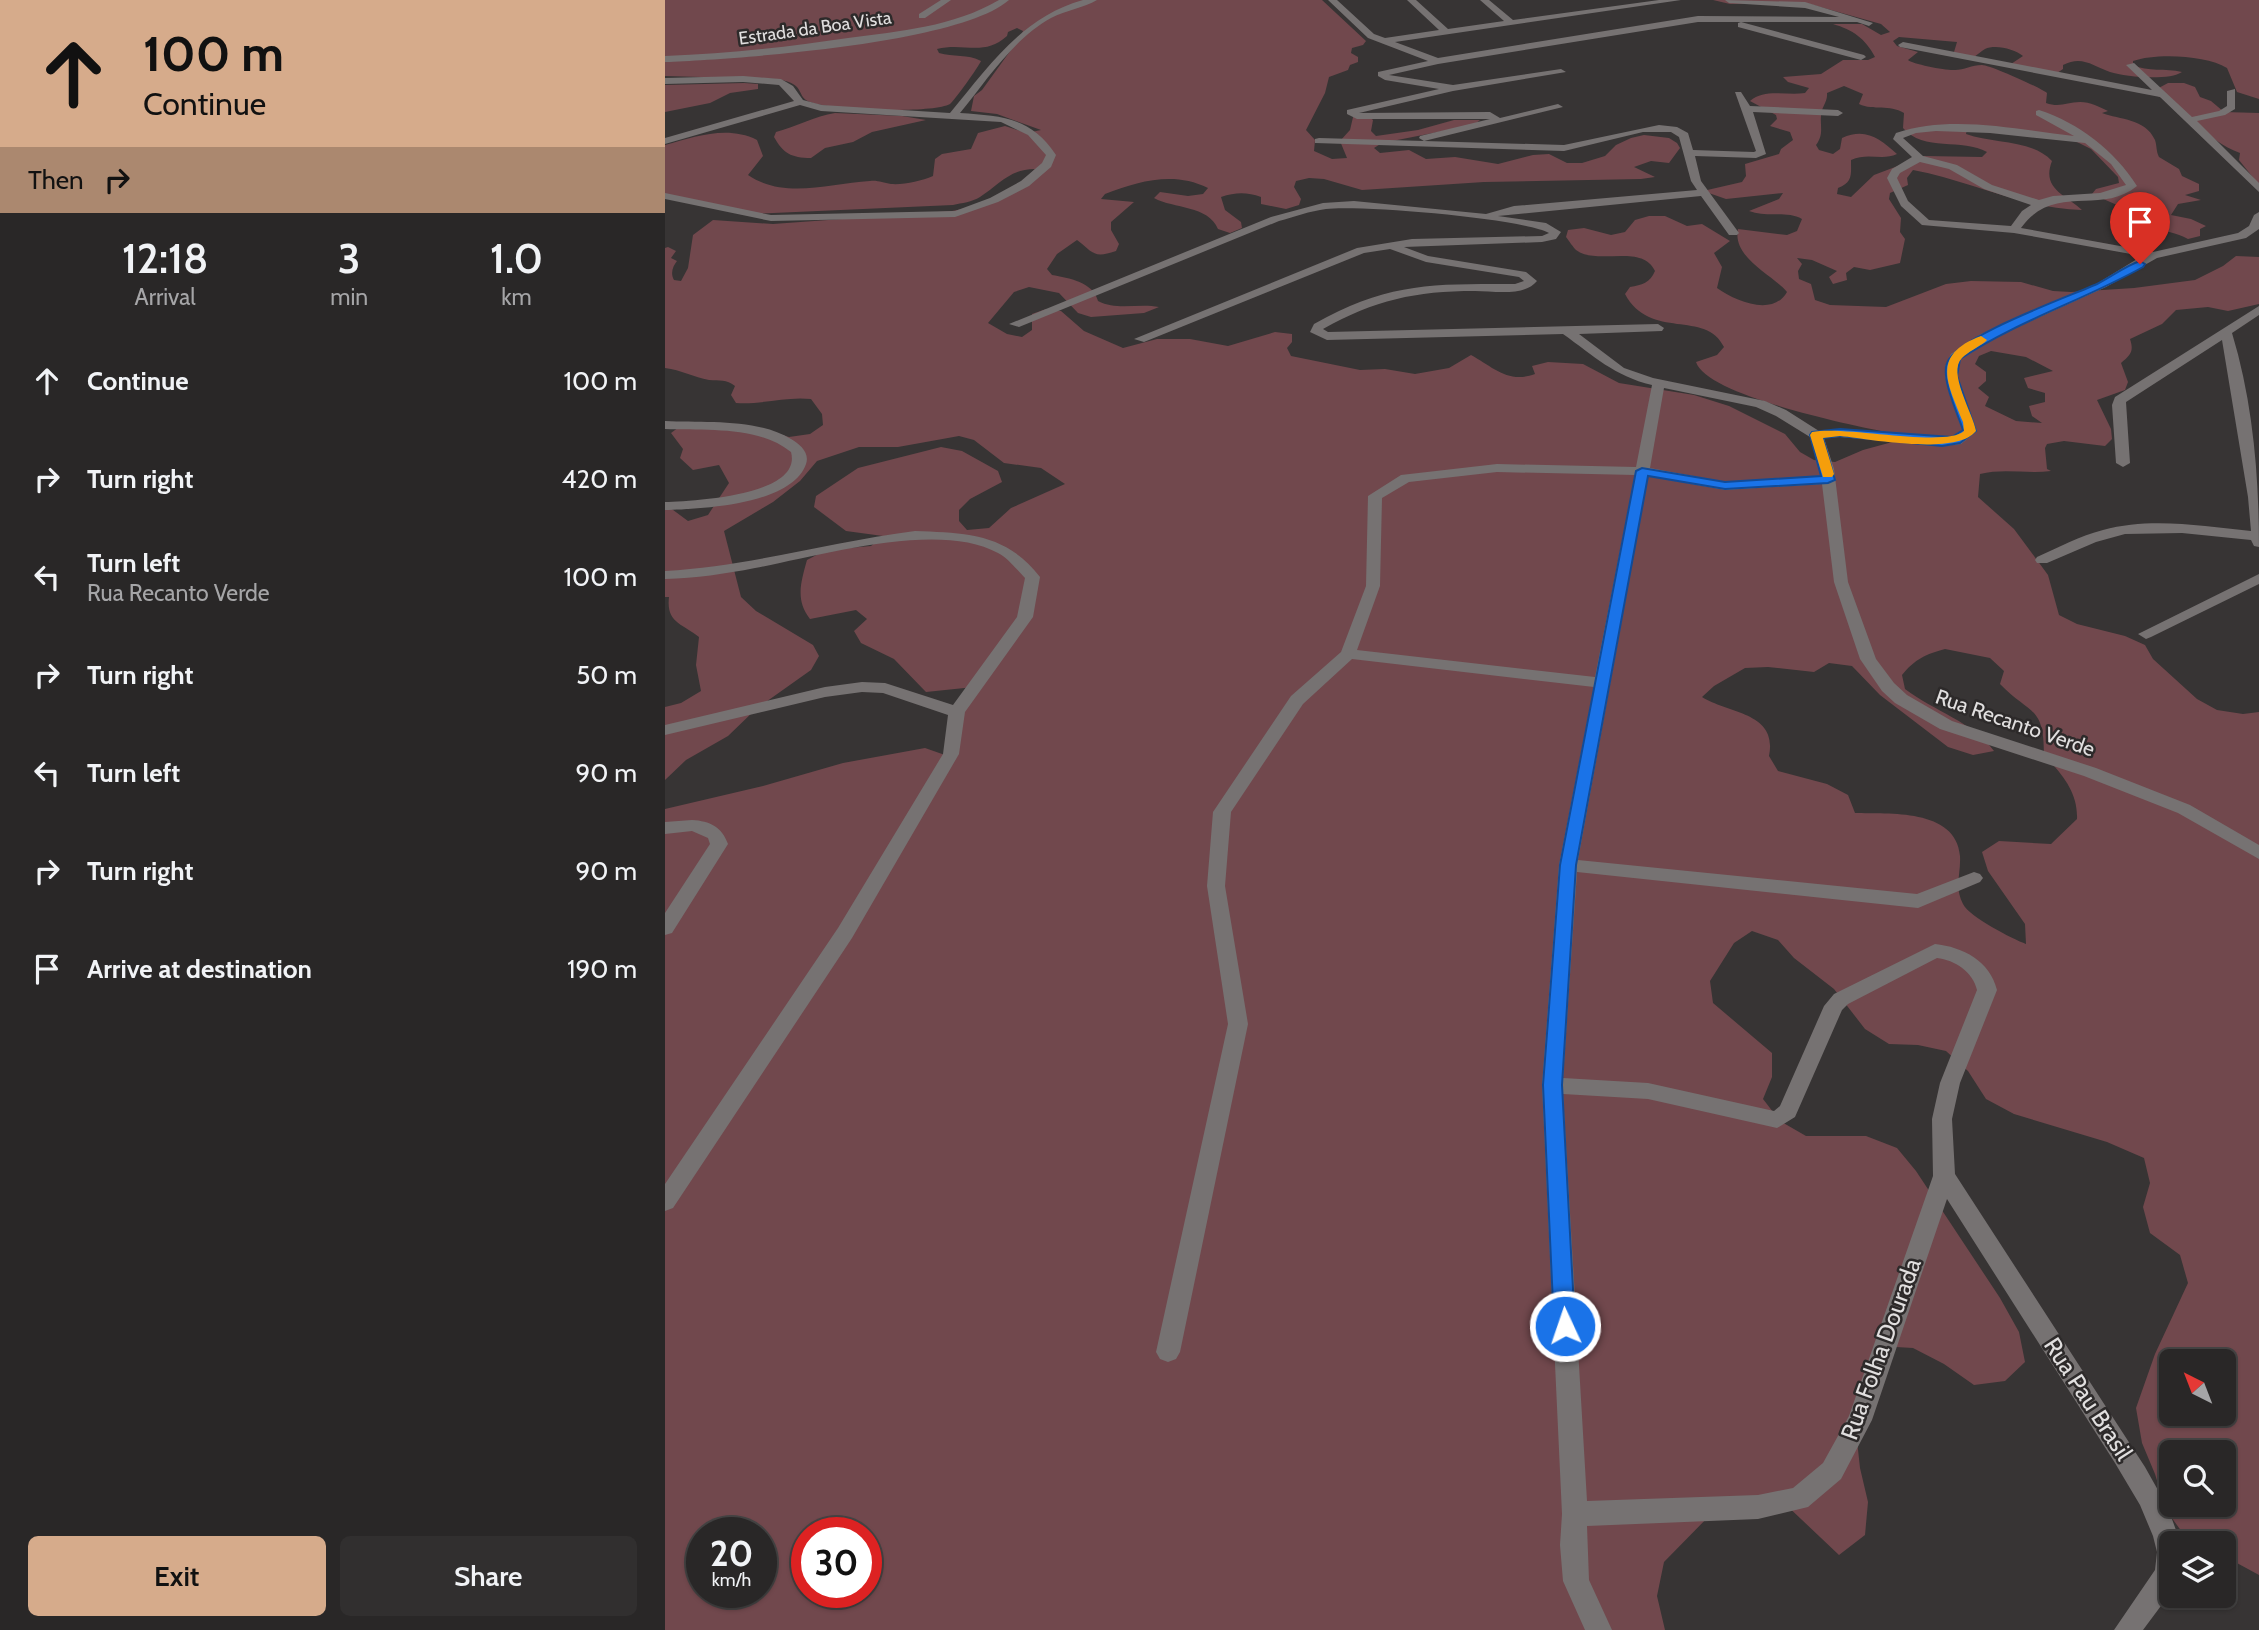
<!DOCTYPE html>
<style>
:root{--surface:#292727;--page:#312f2f;--text:#f1f3f6;--muted:#a5a5a7;--line:#454444;--accent:#d6ab8b}
body{margin:0;font-family:Cabin,sans-serif;background:var(--page);color:var(--text);height:100vh;display:flex;flex-direction:column;font-size:26px;white-space:nowrap}
*{box-sizing:border-box;margin:0}
p{font-size:23px;color:var(--muted)}
.icon{flex:none;width:38px;height:38px;fill:none;stroke:currentColor;stroke-width:2;stroke-linecap:round;stroke-linejoin:round}
.map{position:relative;flex:1;overflow:hidden}
.sheet{display:flex;flex-direction:column;background:var(--surface);width:665px}
.sheet>*{flex:none}
.hud{background:#d6ab8b;color:#111;overflow:hidden}
.needle{width:46px;rotate:318deg}
.buttons{position:absolute;left:1494px;top:1349px;display:grid;gap:14px}
.buttons a{display:grid;place-items:center;width:77px;height:77px;border-radius:10px;background:var(--surface);box-shadow:0 2px 5px #0004,0 0 0 2px var(--line);font-size:35px}
.speed{position:absolute;left:21px;top:1517px;display:flex;gap:14px;font-size:35px;font-weight:700;text-align:center}
.speed>*{display:grid;place-content:center;width:91px;height:91px;border-radius:50%;background:var(--surface);box-shadow:0 2px 5px #0004,0 0 0 2px var(--line);line-height:1}
.speed small{font-size:18px;font-weight:400}
.speed .limit{border:10px solid #d22;background:#fff;color:#111}
.pin{position:absolute;display:grid;place-items:center;width:60px;height:60px;color:#fff;margin:-72px -30px;border-radius:50% 50% 50% 0;rotate:-45deg;box-shadow:0 0 7px #0007}
.pin .icon{rotate:45deg}
.me{position:absolute;width:77px;margin:-38px;rotate:357deg;stroke-linejoin:round;filter:drop-shadow(0 0 5px #0008)}
.turn{display:flex;align-items:center;gap:24px;height:147px;padding:0 28px;font-size:32px}
.turn .icon{width:91px;height:91px;stroke-width:2.5}
.turn b{display:block;font-size:49px;line-height:60px}
.then{display:flex;align-items:center;height:66px;padding:0 28px;background:#0003;gap:14px;font-size:26px}
.eta{display:flex;justify-content:space-evenly;align-items:center;height:119px;text-align:center}
.eta b{font-size:42px;font-weight:600;line-height:49px}
.cta{display:flex;gap:14px;margin-top:auto;padding:14px 28px}
.cta a{flex:1;height:80px;border-radius:10px;background:var(--accent);color:#111;font-size:28px;font-weight:600;line-height:80px;text-align:center}
.cta a+a{background:var(--page);color:var(--text)}
ul{padding:0;list-style:none}
li{display:flex;align-items:center;gap:21px;height:98px;padding:0 28px}
li div{flex:1}
li b{display:block;font-size:26px}
li em{font-style:normal}
main{display:flex;flex:1;min-height:0}
.map>svg:first-child{display:block}
.green{fill:#71484d;fill-rule:evenodd}
.lines{fill:none;stroke-linecap:round;stroke-linejoin:round}
.minor{fill:#767272;fill-rule:evenodd}
.route{fill:#1a73e8;stroke:#114b97;stroke-width:2}
.slow{fill:#f59e0b}
.labels{text-anchor:middle;stroke-width:5;stroke-linejoin:round;paint-order:stroke}
.far-street-label{font-size:18px;fill:#e1dfdf;stroke:#2d2a2a}
.street-label{font-size:21px;fill:#e1dfdf;stroke:#2d2a2a}
.near-street-label{font-size:24px;fill:#e1dfdf;stroke:#2d2a2a}
</style>
<main>
<section class="sheet">
<div class="hud">
<div class="turn"><svg class="icon" aria-label="ahead" viewBox="0 0 24 24"><path d="M12 20V5M6 11l6-6 6 6"/></svg><div><b>100 m</b>Continue</div></div>
<div class="then">Then<svg class="icon" aria-label="right" viewBox="0 0 24 24"><path d="M7 20v-9h11M14 6l5 5-5 5"/></svg></div>
</div>
<div class="eta">
<div><b>12:18</b><p>Arrival</p></div>
<div><b>3</b><p>min</p></div>
<div><b>1.0</b><p>km</p></div>
</div>
<ul>
<li><svg class="icon" aria-label="ahead" viewBox="0 0 24 24"><path d="M12 20V5M6 11l6-6 6 6"/></svg><div><b>Continue</b></div><em>100 m</em></li>
<li><svg class="icon" aria-label="right" viewBox="0 0 24 24"><path d="M7 20v-9h11M14 6l5 5-5 5"/></svg><div><b>Turn right</b></div><em>420 m</em></li>
<li><svg class="icon" aria-label="left" viewBox="0 0 24 24"><path d="M17 20v-9H6M10 6l-5 5 5 5"/></svg><div><b>Turn left</b><p>Rua Recanto Verde</p></div><em>100 m</em></li>
<li><svg class="icon" aria-label="right" viewBox="0 0 24 24"><path d="M7 20v-9h11M14 6l5 5-5 5"/></svg><div><b>Turn right</b></div><em>50 m</em></li>
<li><svg class="icon" aria-label="left" viewBox="0 0 24 24"><path d="M17 20v-9H6M10 6l-5 5 5 5"/></svg><div><b>Turn left</b></div><em>90 m</em></li>
<li><svg class="icon" aria-label="right" viewBox="0 0 24 24"><path d="M7 20v-9h11M14 6l5 5-5 5"/></svg><div><b>Turn right</b></div><em>90 m</em></li>
<li><svg class="icon" aria-label="arrive" viewBox="0 0 24 24"><path d="M6 21V4h12l-3 4 3 4H6"/></svg><div><b>Arrive at destination</b></div><em>190 m</em></li>
</ul>
<div class="cta"><a>Exit</a><a>Share</a></div>
</section>
<div class="map">
<svg width="1594" height="1630" viewBox="0 0 1594 1630">
<rect width="100%" height="100%" fill="#373434"/>
<path class="green" d="M0 0H657L701 41 698 45 687 48 686 53 693 57V62L685 65 683 70 664 77 660 93 641 130 650 140 649 151 667 159 682 158 675 141 685 130 689 113 702 115 708 120 706 131 711 136 753 130 789 120H815L809 125 717 143 709 148 715 153 744 150 761 159 790 157 833 164 868 155 884 154 902 163H917L940 156 951 145 966 138 979 135 1004 138 1012 143 1015 148 1004 163 986 161 969 167 990 177 976 179 819 182 697 190 659 179 644 178 631 181 629 187 636 199 634 205 621 209 596 204V197C582 192 571 192 556 197L560 210 576 222 577 228 565 233 553 229C543 205 509 209 489 198L495 192 523 196 538 194 543 188C509 171 474 181 440 194L436 199 469 202 446 222V230L454 244 451 251C428 259 428 252 412 240L392 254 382 269 387 275C404 278 428 282 433 301 452 311 473 303 494 307L479 313 426 317 413 313 394 293 364 287 349 292 323 323 342 334 357 337 367 330V314L381 309 396 311 419 331 458 348 492 339H525L563 346 610 332 627 334V342L622 348 626 356 695 370 720 369 750 374 784 368 806 355C828 367 843 384 870 374L867 366 883 362 918 364 954 383 1029 395 1064 406 1120 434 1135 452 1149 460 1170 462 1198 450 1231 441 1221 432C1185 425 1041 395 1031 362L1052 355 1059 347C1041 309 985 341 960 294L965 287C977 285 985 283 990 271 977 243 932 266 911 250 908 247 904 241 901 237L903 230 919 228 946 235 960 232 970 220 984 216H1000L1022 226 1037 224 1065 241 1049 253 1057 267 1052 288C1070 301 1108 317 1122 292 1107 274 1067 258 1073 229L1122 235 1132 231 1137 219C1122 210 1102 218 1084 211L1114 199 1118 193 1061 199 1038 191 1077 182 1081 176 1080 164 1114 154 1116 149 1128 140 1125 132 1105 126 1112 119 1111 115 1085 101C1100 88 1121 96 1140 93L1144 88 1123 82 1118 77 1156 74 1178 60H1203L1210 57C1200 38 1188 30 1168 24H1197L1216 35 1225 32 1216 24 1141 3 1065 4 1048 0H1594V99L1572 92 1562 68C1541 55 1491 53 1468 61V65C1483 72 1500 68 1517 72 1504 81 1461 77 1445 72 1428 66 1417 55 1398 65V69L1392 73 1346 64 1358 56C1350 49 1330 44 1320 49 1307 57 1309 63 1291 56L1289 52 1292 42 1234 37 1228 41 1232 46 1253 52 1243 60C1247 64 1283 71 1290 70 1299 70 1307 65 1317 65 1325 65 1376 88 1382 93L1381 103C1395 108 1402 102 1415 102 1425 102 1435 107 1443 111L1437 113C1455 120 1480 118 1490 140 1492 146 1491 151 1494 157L1514 169 1517 176 1534 184V191L1520 195 1536 200 1513 204 1506 215 1526 219 1541 226 1535 229V236L1523 239C1500 226 1474 232 1452 218V205L1427 194 1431 189 1454 183 1453 177 1426 149 1406 139 1302 129 1301 134C1328 144 1366 139 1387 161 1376 189 1401 195 1417 210 1356 208 1306 181 1248 170L1242 178 1243 185 1225 193 1224 199 1236 218 1235 232 1240 239 1235 263 1205 270 1189 267 1181 273 1182 280 1168 284 1164 277 1172 271 1147 260 1132 258 1137 264 1133 271 1134 279 1146 284 1150 300 1165 305 1221 307 1281 284 1306 281 1356 282 1388 291 1406 292 1469 288 1530 280 1558 266 1571 256 1594 257V304L1563 311 1543 307 1511 310 1497 324 1465 339C1469 351 1466 355 1456 363L1463 382 1460 390 1432 400 1446 429 1447 439 1440 446 1399 441 1382 444 1380 448 1382 469 1386 471C1362 474 1338 468 1315 474L1313 497 1349 529 1383 575 1394 615 1412 624 1460 636 1480 645 1488 659 1532 699 1552 710 1578 714 1594 712V1575L1559 1556V1544L1525 1543 1501 1510 1490 1474 1477 1443 1471 1408 1490 1354 1523 1283 1515 1255 1485 1233 1478 1207 1485 1183 1479 1158 1442 1142 1349 1114 1321 1099 1303 1071 1281 1051 1253 1045 1224 1044 1200 1029 1169 989 1129 958 1113 940 1087 931 1069 943 1045 981 1048 1003 1107 1053V1077L1098 1099 1115 1121 1141 1136H1201L1232 1148 1251 1171 1335 1298 1354 1332 1360 1362 1340 1381 1309 1385 1279 1364 1248 1348 1214 1346 1200 1371 1191 1431 1195 1468 1203 1502 1200 1535 1174 1555 1117 1501 1048 1512 999 1562 992 1596 1000 1630H0V809L98 786 178 763 260 748 280 755 309 687 261 692 229 659 196 643 189 631 202 619 191 610 145 619C130 600 136 582 142 560L161 550 206 546 218 536 181 531 149 507 151 496 193 468 276 447 297 451 333 471 337 482 305 499 294 510V521L302 530 324 528 346 508 400 484 376 468 339 463 309 440 294 436 233 447H194L152 461 135 481 108 502 59 531 76 597 91 611 148 645 154 656 146 670 91 709 63 736 21 760 0 780V707L16 703 36 691 31 665 34 637C17 623 1 623 4 597H0V504L23 521 43 515 64 483 54 465 28 470 15 458 18 449 6 433 18 424 108 432 124 437 145 434 158 425 157 414 146 399C121 396 97 405 71 403L66 395 70 386C61 379 55 381 44 380 29 377 16 370 0 368V248L3 247 11 251 6 258 12 261C8 266 5 273 9 280L16 281 23 268 28 235 48 220 108 224 287 211 318 205 358 181 370 169C345 169 335 184 315 197 307 202 297 203 288 205L85 214 0 196V145C30 137 62 125 92 140L98 156 83 175C120 200 165 183 205 181 213 180 218 183 226 184 239 185 256 181 268 176L270 159 277 154 306 149 313 133 340 126 362 133 376 130 332 114 306 111 309 96 317 90 356 36 358 31 352 28 343 32 342 36C319 57 299 42 272 49L274 53C288 57 303 54 316 61 314 66 290 100 285 104 267 114 165 110 145 102 136 99 137 93 132 87 127 82 118 80 112 79L0 76ZM1179 86 1198 94 1194 104C1209 111 1224 104 1239 113L1238 128C1258 152 1298 138 1322 152L1317 157 1259 156 1209 175 1186 197 1172 194 1173 188C1188 182 1186 175 1186 160 1203 152 1217 161 1232 154 1215 139 1201 127 1177 138L1175 149 1168 154 1154 150 1151 145C1159 134 1155 127 1156 116 1156 107 1163 102 1162 93ZM1326 351 1361 357 1388 371 1359 378 1363 388 1380 393V402L1364 406 1367 416 1377 423 1351 421 1320 406 1324 397 1313 388 1321 381V372L1310 364 1314 356ZM1280 649 1325 658 1339 671 1335 684C1365 715 1379 705 1379 755 1397 774 1413 792 1412 819L1386 844 1334 841 1317 852 1323 871 1360 924 1361 944C1348 939 1304 917 1298 904 1289 887 1296 874 1295 856 1291 808 1223 814 1190 813L1183 795 1162 784 1113 771 1104 756C1113 712 1064 714 1037 697L1049 686 1080 668 1103 667 1149 672 1164 663 1187 666 1215 695 1283 747 1308 755 1329 751C1308 722 1269 711 1240 689L1237 675C1250 659 1261 654 1280 649ZM1507 1362H1559V1414H1507ZM1507 1452H1559V1505H1507ZM37 1533H96V1592H37ZM142 1533H201V1592H142Z
M79 83 93 84V89L65 93 45 103 0 112V85Z
M1503 83H1519L1530 87 1535 97 1546 101 1559 112 1594 113V185L1574 160 1575 153C1539 140 1520 106 1488 94L1490 90Z
M170 113 237 116 261 120 207 132 188 142 160 148 146 158C126 158 118 153 109 137L111 132C131 127 150 116 170 113Z"/>
<g class="lines">
<path class="minor" d="M276 0H286L260 18H254V14Z
M334 0H344C294 44 72 59 0 62V56C61 54 122 47 183 38 235 31 288 27 334 0Z
M418 0H432C419 8 401 10 386 18 348 39 322 80 295 113 337 116 366 117 391 155L386 167 364 186 333 202 290 217 106 221 0 199V193L106 215 290 211 325 198 356 181 377 163 381 155 363 135 336 122 156 111 135 105 0 144V138L129 101 114 85 78 82 0 84V78L78 76 116 79 128 86 138 100 157 105 285 113C324 66 357 17 418 0Z
M663 0H672L709 34 720 38 774 30 742 0H751L783 29 839 21 815 0H824L848 20 994 0H1016L730 42 773 58 1033 16 1174 17 1140 8 1064 3 1060 0 1140 2 1208 23 1204 26 1192 22H1033L773 64 724 75 788 85 896 69 901 72 788 91 694 113 825 112 835 118 893 104 898 107 759 141 899 145 994 125 1012 127 1023 133 1028 150 1089 152 1091 151 1070 92H1076L1085 106 1173 110 1178 113 1173 116 1088 112 1101 154 1091 158 1030 156 1036 181 1074 233 1072 235H1064L1036 196 833 216 881 223 896 232 891 239 877 242 739 247 763 256 861 272 872 281C859 297 829 291 810 291 750 291 710 300 658 329L663 332 993 324 999 328 997 331 914 334 959 368 988 378 1100 401 1121 410 1154 431 1175 429 1288 437 1298 430 1280 376V367L1286 354 1316 334 1433 283 1477 256 1349 233 1257 225 1236 206 1222 178 1227 169 1247 157 1228 139 1231 133C1287 114 1353 130 1409 136L1371 115V111L1374 110C1414 123 1450 151 1472 186 1436 216 1389 182 1356 228L1488 252 1573 233 1584 226 1589 215 1594 212V229L1581 238 1492 258 1441 287 1324 340 1295 359 1292 376 1312 431 1296 444 1277 446 1175 437 1159 438 1169 469 1183 582 1211 659 1229 683 1242 695 1287 721 1431 768 1525 805 1594 845V859L1513 813 1419 776 1275 729 1230 703 1217 691 1195 659 1169 582 1157 484 1060 490 983 476 913 860 1252 894 1309 872 1315 874 1318 878 1315 882 1253 908 912 872 898 1078 983 1083 1109 1111 1115 1106 1159 1006 1169 994 1270 944C1298 947 1325 961 1332 990L1295 1083 1287 1119 1290 1174 1480 1467 1503 1508 1516 1544H1507V1591L1478 1630H1449L1490 1570 1492 1552 1488 1536 1475 1505 1450 1463 1282 1199 1207 1420 1176 1479 1143 1507 1093 1519 922 1526 924 1580 947 1630H920L898 1581 895 1545 897 1514 877 1085 894 865 929 687 687 659 638 704 566 812 560 886 583 1024 515 1352 511 1359 503 1362 495 1359 491 1352 563 1024 542 886 548 812 626 696 676 652 701 586 703 496 736 475 832 464 971 467 987 385C949 376 929 356 898 334L662 340 645 332 649 324C724 282 767 284 850 284L859 281 854 277 761 262 725 249 699 253 479 342 469 339 692 248 747 239 877 236 884 233C856 218 695 205 661 209 645 211 629 217 614 221L354 327 344 324 606 217 658 203 689 201 821 214 849 206 1032 190 1026 181 1014 137 1006 132H978L899 151 650 143V139L654 138 759 141 754 138 755 136 825 119H692L682 114V110L774 89 720 80 713 76V72L763 61 703 38ZM1271 131 1325 133 1420 143 1446 164 1461 185 1435 193 1388 196 1374 200 1327 185 1292 165 1258 156 1238 138 1251 133ZM1255 162 1284 169 1319 189 1366 205 1357 211 1346 226 1264 220 1243 201 1232 178 1235 173ZM999 388 1091 407 1111 416 1145 437 1156 476 1060 482 985 468ZM832 472 970 475 930 677 692 650 715 586 717 498 744 482ZM1272 958C1290 960 1308 972 1312 990L1275 1083 1267 1119 1268 1176 1184 1416 1158 1463 1128 1488 1093 1495 922 1501 898 1094 983 1099 1112 1128 1130 1117 1177 1010 1183 1004Z
M1076 22 1199 55 1201 57 1196 60 1073 27V23Z
M1238 42 1487 90 1461 65 1469 63 1527 117 1554 111 1562 106V91L1570 89V109L1560 115 1532 121 1594 183V192L1495 97 1235 47 1233 45Z
M1594 306V315L1567 333C1588 402 1594 476 1594 547L1589 546 1586 540 1517 533 1460 534 1431 542 1382 563H1372L1370 560 1372 557C1394 547 1415 536 1438 530 1486 517 1537 526 1586 531L1583 497 1557 340 1461 402 1465 463 1458 467 1451 463 1447 405 1450 397Z
M0 421C39 423 91 418 126 439 135 444 145 453 141 464 127 505 36 509 0 510V502C27 501 138 496 126 452 92 425 41 431 0 429Z
M250 531C301 533 341 533 375 577L368 617 300 712 294 754 187 938 8 1208 0 1211V1184L173 928 278 754 283 715 218 693 197 692 160 697 0 735V725L160 687 197 682 220 683 288 705 352 617 360 578C352 570 343 558 333 553 274 520 154 556 90 568 60 574 31 578 0 579V571C84 566 166 542 250 531Z
M1594 574V584L1486 637 1481 639 1473 634Z
M27 820C45 821 57 827 63 844L7 933 0 935V913L45 844 43 838 27 831 0 834V822Z"/>
</g>
<path class="route" d="M1475 261 1480 264 1478 267C1419 300 1352 321 1295 359L1292 376 1311 431 1295 443 1277 446 1175 436 1158 438 1170 480 1163 483 1060 489 983 476 911 865 897 1085 910 1326 907 1333 900 1336 892 1333 889 1326 878 1085 895 865 971 471 977 468 1060 482 1156 476 1145 435 1147 432 1175 429 1287 437 1298 430C1293 414 1276 379 1282 363 1291 337 1403 297 1432 284 1446 277 1460 266 1475 261Z"/>
<path class="slow" d="M1316 336 1322 340 1320 342C1313 347 1303 352 1297 358 1282 372 1308 413 1311 431 1291 456 1206 439 1175 436L1158 438 1169 474 1167 477H1158L1145 435 1147 432C1180 425 1280 448 1299 431L1298 422C1283 384 1265 355 1316 336Z"/>
<g class="labels">
<g class="far-street-label">
<text transform="translate(150 28) rotate(-8)" y="6">Estrada da Boa Vista</text>
</g>
<g class="street-label">
<text transform="translate(1350 723) rotate(19)" y="7">Rua Recanto Verde</text>
</g>
<g class="near-street-label">
<text transform="translate(1216 1349) rotate(-70)" y="8">Rua Folha Dourada</text>
<text transform="translate(1423 1399) rotate(57)" y="8">Rua Pau Brasil</text>
</g>
</g>
</svg>
<div class="buttons">
<a><svg class="needle" viewBox="-14 -14 28 28"><path d="M0-13l5 13h-10z" fill="#e53935"/><path d="M0 13l5-13h-10z" fill="#a5a5a7"/></svg></a>
<a><svg class="icon" aria-label="search" viewBox="0 0 24 24"><circle cx="10" cy="10" r="6"/><path d="M15 15l6 6"/></svg></a>
<a><svg class="icon" aria-label="layers" viewBox="0 0 24 24"><path d="M12 4l9 5-9 5-9-5zM3 14l9 5 9-5"/></svg></a>
</div>
<div class="speed"><div>20<small>km/h</small></div><div class="limit">30</div></div>
<div class="pin" style="left:1475px;top:264px;background:#d93025"><svg class="icon" aria-label="arrive" viewBox="0 0 24 24"><path d="M6 21V4h12l-3 4 3 4H6"/></svg></div>
<svg class="me" style="left:900px;top:1326px" viewBox="-20 -20 40 40"><circle r="17" fill="#1a73e8" stroke="#fff" stroke-width="3"/><path d="M0-11L8 9 0 5-8 9z" fill="#fff"/></svg>
</div>
</main>
